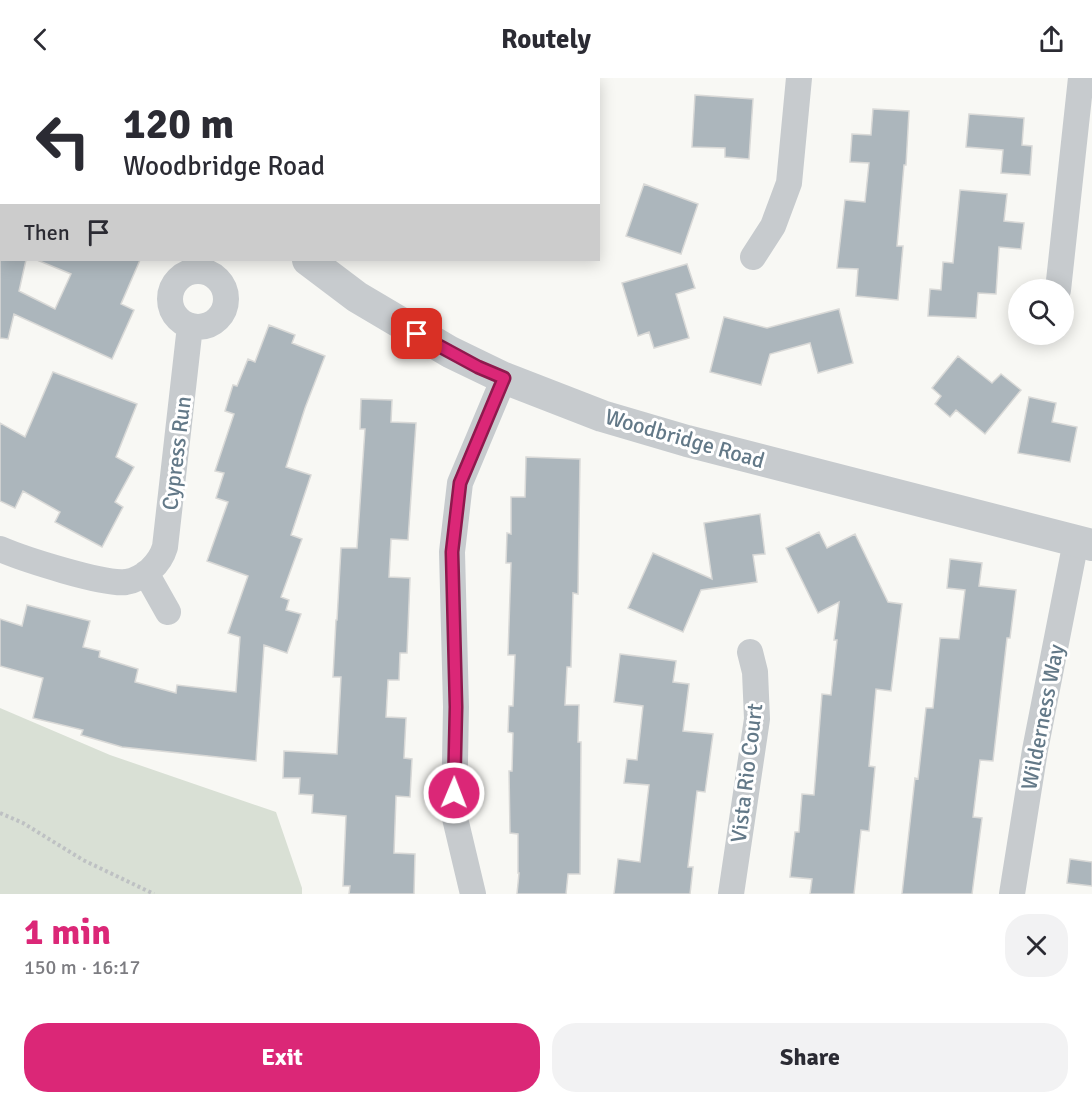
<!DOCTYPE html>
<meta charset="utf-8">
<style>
:root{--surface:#fff;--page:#f2f2f3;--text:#2b2b33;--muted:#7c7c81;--accent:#db2777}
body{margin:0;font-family:Signika,sans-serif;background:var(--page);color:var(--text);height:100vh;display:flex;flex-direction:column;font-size:22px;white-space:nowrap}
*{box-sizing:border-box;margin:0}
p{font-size:20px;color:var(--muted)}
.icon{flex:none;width:33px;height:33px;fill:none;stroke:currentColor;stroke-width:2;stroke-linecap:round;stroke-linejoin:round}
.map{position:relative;height:816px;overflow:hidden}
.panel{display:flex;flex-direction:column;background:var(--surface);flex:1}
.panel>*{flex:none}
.hud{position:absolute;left:0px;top:0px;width:600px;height:183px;box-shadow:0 3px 15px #0003;background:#fff;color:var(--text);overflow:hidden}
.tools{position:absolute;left:1008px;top:201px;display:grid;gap:12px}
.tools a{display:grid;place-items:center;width:66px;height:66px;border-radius:50%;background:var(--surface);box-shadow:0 3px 15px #0003;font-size:30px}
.pin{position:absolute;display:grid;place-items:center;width:51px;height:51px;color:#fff;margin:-26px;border-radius:12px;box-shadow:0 3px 9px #0006}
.me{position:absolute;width:66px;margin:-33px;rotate:1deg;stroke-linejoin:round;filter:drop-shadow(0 0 4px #0008)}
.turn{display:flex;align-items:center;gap:21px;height:126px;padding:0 24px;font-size:27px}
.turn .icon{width:78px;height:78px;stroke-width:2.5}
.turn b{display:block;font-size:42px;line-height:51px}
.then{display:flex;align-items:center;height:57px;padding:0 24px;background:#0003;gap:12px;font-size:22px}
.round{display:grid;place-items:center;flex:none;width:63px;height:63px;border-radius:24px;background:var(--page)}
.summary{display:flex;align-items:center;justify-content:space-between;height:102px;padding:0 24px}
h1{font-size:36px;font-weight:800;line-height:45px;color:var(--accent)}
.action{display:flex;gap:12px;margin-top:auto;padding:12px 24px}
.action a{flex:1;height:69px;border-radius:24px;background:var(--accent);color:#fff;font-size:24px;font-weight:800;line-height:69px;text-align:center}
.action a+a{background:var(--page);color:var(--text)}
header{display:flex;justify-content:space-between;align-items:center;height:78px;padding:0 24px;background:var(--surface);font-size:27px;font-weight:800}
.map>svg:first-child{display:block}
.green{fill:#d9e0d5}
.building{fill:#acb6bc;stroke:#d9d9d7;stroke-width:1.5}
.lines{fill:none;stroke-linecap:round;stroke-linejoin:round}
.path{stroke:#bec1c3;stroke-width:4;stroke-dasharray:3 3;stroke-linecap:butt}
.service{stroke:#c7cbce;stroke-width:12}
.minor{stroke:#c7cbce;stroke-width:26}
.tertiary{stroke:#c7cbce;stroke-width:32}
.route-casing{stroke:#8e194d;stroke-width:15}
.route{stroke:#db2777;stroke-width:10}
.labels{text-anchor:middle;stroke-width:6;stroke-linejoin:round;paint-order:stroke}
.street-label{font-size:22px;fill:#637988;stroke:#fff}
</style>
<header><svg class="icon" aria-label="back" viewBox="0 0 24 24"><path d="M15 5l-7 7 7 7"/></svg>Routely<svg class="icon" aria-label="share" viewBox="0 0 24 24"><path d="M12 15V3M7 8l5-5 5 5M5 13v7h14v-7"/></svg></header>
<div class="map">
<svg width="1092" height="816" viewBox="0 0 1092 816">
<rect width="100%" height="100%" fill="#f8f8f4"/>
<path class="green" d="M0 630 110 677 276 734 302 810V816H0Z"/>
<path class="building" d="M695 17 753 21 749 81 725 79V70L692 69Z
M873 31 909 33 906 87H904L897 168H903L898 222 856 218 858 191 837 190 845 122 865 124 869 85 850 84 852 56 871 57Z
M969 36 1024 40 1022 67 1032 68 1030 97 1001 95 1003 72 966 69Z
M644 106 698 126 681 176 626 158Z
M960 112 1007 116 1004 143 1024 145 1021 171 999 169 996 216 978 215 976 240 928 238 930 211 941 212 943 184 953 185Z
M0 182H26L19 213 55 231 71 196 37 182H140L121 226 134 232 112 281 14 236 8 261 0 260Z
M687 186 695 210 676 216 689 260 654 270 649 254 638 258 622 205Z
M839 231 853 285 818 295 810 265 770 276 761 307 710 294 724 239 767 250Z
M269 247 295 257 292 265 325 278 305 330 286 389 311 397 291 457 302 461 281 519 289 522 286 532 301 536 287 575 264 567 256 683 122 669 81 657 83 652 33 640 43 600 0 588V541L22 548 27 527 90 543 83 569 100 573 99 579 138 591 135 604 176 615 177 607 236 614 240 559 228 555 248 498 207 483 228 424 216 420 224 395 215 393 234 336 225 333 233 307 237 308 248 281 255 284Z
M958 278 992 305 1001 296 1021 312 985 356 956 332 950 339 935 326 941 318 932 310Z
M53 294 137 326 116 379 134 389 115 424 123 429 102 469 55 444 60 434 23 413 15 430 0 423V345L25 359Z
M1029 319 1056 325 1052 344 1077 349 1070 384 1018 375Z
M361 321 392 322 391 344 416 345 408 462 391 461 389 499 410 500 407 575H400L399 602H388L386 639 406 640 404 680 412 681 410 719 396 718 394 775 415 776 414 816H349L350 808H343L346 738 312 735 313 717 299 716 300 700H283L284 673 337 676 341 599H333L336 542H337L341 470H357L365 351H360Z
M526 379 580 381 578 516 573 515 571 589H567L565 627H579L578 664H581L580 796H568L566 816H517L519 795H518V756L510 755 509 693H512L513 655 508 654 509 628H513L515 577H508L511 485H506L507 455 511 456V419H525Z
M760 436 765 476 753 477 757 504 701 512 683 554 628 530 653 475 712 501 704 445Z
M819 454 827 470 855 456 888 524 902 526 891 613 876 611 869 688 875 689 869 753 861 752 854 816H810L812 801 790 799 795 754H799L802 716 814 717 822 616 831 617 837 562H834L839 524 818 535 786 470Z
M950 481 982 485 979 508 1016 512 1010 560H1007L993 683 980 682 973 739 982 740 972 816H902L915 700 918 701 926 630H933L940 560 959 561 965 512 947 510Z
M620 576 676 583 673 604 689 606 683 653 713 656 705 714 697 713 688 789H693L690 816H614L618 781 640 784 649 707 624 705 627 681 637 682 643 628 614 624Z
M1070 781 1092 784V808L1067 805Z"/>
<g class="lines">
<path class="path" d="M0 735 23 745 83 782 154 816"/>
<path class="service" d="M0 74 2 75"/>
<path class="minor" d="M470 2 471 0
M753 179 773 148 789 105 799 0
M170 221a28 28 0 1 1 56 0a28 28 0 1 1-56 0Z
M1058 212 1081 0
M0 471C23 481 104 507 126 504 144 501 160 486 165 469L190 248
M146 495 168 534
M473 816 454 736 456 629 452 474 460 405 504 300
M731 816 757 641 755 594 750 574
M1012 816 1035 672 1076 463"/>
<path class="tertiary" d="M192 0 193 2
M308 182 357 219 450 274 504 300 602 338 687 363 1092 467"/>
</g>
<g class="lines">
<g class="route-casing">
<path id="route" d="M417 256 478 289 504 300 460 405 452 474 456 629 454 715"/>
</g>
<use href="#route" class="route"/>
</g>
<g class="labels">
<g class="street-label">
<text transform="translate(685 360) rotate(16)" y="8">Woodbridge Road</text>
<text transform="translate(176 375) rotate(-83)" y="8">Cypress Run</text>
<text transform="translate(1042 639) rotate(-79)" y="8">Wilderness Way</text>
<text transform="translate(746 695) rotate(-83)" y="8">Vista Rio Court</text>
</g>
</g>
</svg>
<div class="tools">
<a><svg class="icon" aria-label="search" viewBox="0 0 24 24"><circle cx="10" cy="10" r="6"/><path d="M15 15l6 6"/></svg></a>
</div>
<div class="pin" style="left:417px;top:256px;background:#d93025"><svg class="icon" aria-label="arrive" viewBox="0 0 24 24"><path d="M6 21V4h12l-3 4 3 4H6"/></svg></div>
<svg class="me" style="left:454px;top:715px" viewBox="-20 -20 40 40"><circle r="17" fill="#db2777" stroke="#fff" stroke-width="3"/><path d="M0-11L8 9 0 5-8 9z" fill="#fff"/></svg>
<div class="hud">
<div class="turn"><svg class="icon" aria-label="left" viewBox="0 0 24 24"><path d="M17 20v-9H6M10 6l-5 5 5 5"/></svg><div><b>120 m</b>Woodbridge Road</div></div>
<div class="then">Then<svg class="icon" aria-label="arrive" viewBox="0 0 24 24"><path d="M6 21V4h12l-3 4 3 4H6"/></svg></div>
</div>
</div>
<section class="panel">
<div class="summary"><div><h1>1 min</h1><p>150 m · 16:17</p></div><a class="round"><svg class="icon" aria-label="close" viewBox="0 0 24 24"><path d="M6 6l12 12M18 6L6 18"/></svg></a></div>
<div class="action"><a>Exit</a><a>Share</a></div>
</section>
